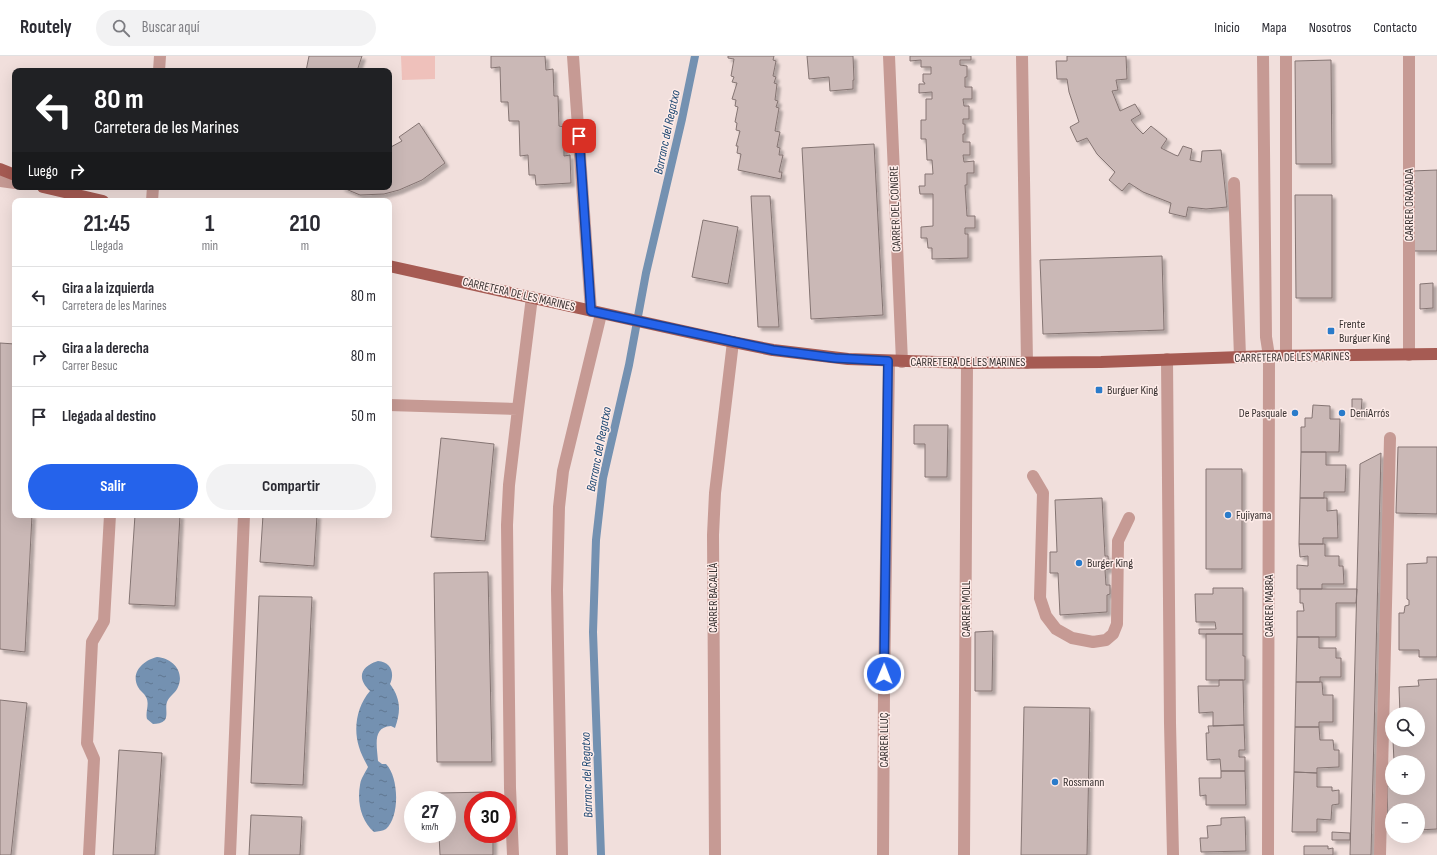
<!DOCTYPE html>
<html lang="es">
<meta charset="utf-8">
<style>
:root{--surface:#fff;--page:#f2f2f3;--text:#2b2b33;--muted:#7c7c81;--line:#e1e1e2;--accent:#2563eb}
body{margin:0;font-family:"Sofia Sans Condensed",sans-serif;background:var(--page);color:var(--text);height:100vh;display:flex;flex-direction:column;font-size:15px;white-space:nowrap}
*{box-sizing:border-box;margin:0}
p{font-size:13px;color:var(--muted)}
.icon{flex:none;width:22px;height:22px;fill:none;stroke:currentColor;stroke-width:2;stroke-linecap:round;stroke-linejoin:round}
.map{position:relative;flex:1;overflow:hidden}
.details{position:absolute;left:12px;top:142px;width:380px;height:320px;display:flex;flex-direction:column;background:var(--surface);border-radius:8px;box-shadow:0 4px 16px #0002}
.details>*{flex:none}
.top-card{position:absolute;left:12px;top:12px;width:380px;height:122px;border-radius:8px;box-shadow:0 4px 16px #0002;background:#202124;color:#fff;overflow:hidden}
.fabs{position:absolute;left:1385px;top:651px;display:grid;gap:8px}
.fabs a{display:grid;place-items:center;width:40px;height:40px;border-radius:50%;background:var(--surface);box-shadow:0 4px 16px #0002;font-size:20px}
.speed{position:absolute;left:404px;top:735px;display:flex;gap:8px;font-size:20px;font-weight:700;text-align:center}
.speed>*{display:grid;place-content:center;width:52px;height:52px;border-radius:50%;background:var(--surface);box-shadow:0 4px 16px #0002;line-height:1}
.speed small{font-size:10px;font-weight:400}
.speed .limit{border:6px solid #d22;background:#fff;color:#111}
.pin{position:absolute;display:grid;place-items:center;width:34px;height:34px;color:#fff;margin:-17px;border-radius:8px;box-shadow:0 2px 6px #0006}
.me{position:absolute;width:44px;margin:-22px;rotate:1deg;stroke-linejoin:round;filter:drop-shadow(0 0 3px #0008)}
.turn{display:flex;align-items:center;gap:14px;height:84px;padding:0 16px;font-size:18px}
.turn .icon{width:52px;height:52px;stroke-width:2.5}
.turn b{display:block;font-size:28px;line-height:34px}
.then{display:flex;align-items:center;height:38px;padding:0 16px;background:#0003;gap:8px;font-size:15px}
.eta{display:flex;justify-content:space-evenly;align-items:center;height:68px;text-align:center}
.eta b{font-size:24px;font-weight:700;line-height:28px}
.cta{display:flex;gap:8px;margin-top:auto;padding:8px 16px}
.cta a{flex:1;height:46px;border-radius:24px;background:var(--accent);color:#fff;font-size:16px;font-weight:700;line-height:46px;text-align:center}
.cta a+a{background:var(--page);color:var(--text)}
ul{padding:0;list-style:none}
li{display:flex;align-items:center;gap:12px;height:60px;padding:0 16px;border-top:1px solid var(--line)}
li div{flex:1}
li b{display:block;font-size:15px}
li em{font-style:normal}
header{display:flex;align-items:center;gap:24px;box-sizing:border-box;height:56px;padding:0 20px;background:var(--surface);border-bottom:1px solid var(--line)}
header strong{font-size:19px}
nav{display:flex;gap:22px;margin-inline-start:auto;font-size:14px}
.search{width:280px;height:36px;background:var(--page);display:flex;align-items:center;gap:10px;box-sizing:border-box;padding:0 14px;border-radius:22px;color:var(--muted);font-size:15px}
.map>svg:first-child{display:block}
.green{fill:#efc1bb}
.water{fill:url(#water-ripples)}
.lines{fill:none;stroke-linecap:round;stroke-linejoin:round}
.stream{stroke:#7491b1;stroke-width:8}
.building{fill:#cab8b6;stroke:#857573;filter:url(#shadow)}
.minor{stroke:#c69a94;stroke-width:12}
.major{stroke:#a65b53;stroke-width:12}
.route-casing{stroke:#184099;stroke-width:10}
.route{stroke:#2563eb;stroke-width:7}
.poi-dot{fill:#2a7bca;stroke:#feece9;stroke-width:1.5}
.labels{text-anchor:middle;stroke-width:3;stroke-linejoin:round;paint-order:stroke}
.street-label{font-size:12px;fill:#393231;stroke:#feece9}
.poi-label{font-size:12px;fill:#393231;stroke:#feece9;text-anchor:start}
.water-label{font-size:13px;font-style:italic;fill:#1c4772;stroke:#feece9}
</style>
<header>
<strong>Routely</strong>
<div class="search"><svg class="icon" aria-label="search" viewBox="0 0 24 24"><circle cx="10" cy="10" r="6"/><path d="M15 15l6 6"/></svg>Buscar aquí</div>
<nav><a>Inicio</a><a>Mapa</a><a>Nosotros</a><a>Contacto</a></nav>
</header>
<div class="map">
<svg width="1437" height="799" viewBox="0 0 1437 799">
<defs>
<pattern id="water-ripples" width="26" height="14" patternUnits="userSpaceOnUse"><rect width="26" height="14" fill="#7491b1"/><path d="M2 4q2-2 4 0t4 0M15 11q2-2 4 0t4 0" fill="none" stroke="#607791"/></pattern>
<filter id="shadow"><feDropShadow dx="3.5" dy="3.5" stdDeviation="1" flood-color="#0004"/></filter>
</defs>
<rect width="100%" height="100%" fill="#f1dfdc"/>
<path class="green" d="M401 0H435V23L402 24Z"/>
<path class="water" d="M157 601C172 602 185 615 178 631 176 637 169 640 167 646 165 651 168 659 165 664 162 667 157 668 153 668L147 663C145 656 150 648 146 641 144 637 140 635 138 631 130 616 144 604 157 601Z
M378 605C391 606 395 617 390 628 401 643 401 655 395 672L391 670C372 671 377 690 378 705L382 708H386C399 721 400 761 386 773 383 775 378 775 374 776 361 765 357 746 360 729 361 722 365 717 368 711 365 705 361 698 359 691 353 672 357 650 370 635 356 622 361 610 378 605Z"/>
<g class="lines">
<path class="stream" d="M601 799 593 576 596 484 603 422 629 309 646 217 682 63 695 0"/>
</g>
<path class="building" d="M309 0H362L357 15H306Z
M491 0H545L546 14 553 13 554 40H558L559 70 564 71V100L570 99 571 127 536 129 535 119H529L528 99 520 100 519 65H509L508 46H501L500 11 491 12Z
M728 0H774L773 4 776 5 773 20 776 21 774 27 777 28 775 44 778 45 776 51 779 52 775 75 780 76 777 91 780 92 779 99H783L779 116H782L781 123 738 114 741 98 737 97 738 90H736L740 75 736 74 737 67 735 66 738 51 735 50 736 44 732 43 737 27 732 26 734 21 731 20 734 3 728 2Z
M807 0H853L854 24H853V33L830 35 829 21 809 23Z
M910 0H971V4H960V9L967 10V21H965V31H972V43H963L964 50H969V63H963V68H965V78H963V86H970V99H963L964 106 974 105V117H967V129H965L967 160H975V172H965V178H968V202L932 203V192H928L927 182H921V171L933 170V138H920L919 130H925V118H933L932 104H927L926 83H921V64H926V43H932V36L919 37V28H925L924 26H923V18H931V11H921V4L910 5Z
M1067 0H1126L1127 23 1116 24 1118 34 1112 35 1120 55 1135 48 1141 58 1131 64 1137 72 1143 78 1151 70 1167 83 1161 92 1175 99 1178 100 1183 90 1192 93 1190 104 1201 106 1202 95 1221 94 1227 151 1206 153 1188 151 1186 161 1169 157 1171 147 1143 136 1129 127 1122 135 1109 124 1115 116 1097 98 1087 82 1077 86 1070 71 1079 66 1069 36 1067 23H1057L1056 5H1067Z
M1331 4 1332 108H1296L1295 5Z
M419 67 445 107 422 124 399 134 384 138 360 139 341 131H389V92L402 85 399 81Z
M874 88 883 259 811 263 802 92Z
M1437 114V195H1414L1412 115Z
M1295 139H1332V242H1296Z
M751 140H770L779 271H758Z
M703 164 738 171 728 228 692 221Z
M1162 200 1164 274 1043 278 1040 204Z
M1433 227V252L1420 253V228Z
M0 287 15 288V459H32L25 596 0 593Z
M1352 343H1362L1361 359H1352Z
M1313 349 1330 350V363H1340L1339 396H1301V371H1305V362H1312Z
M914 369H948L947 421H925V388H914Z
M441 382 494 388 485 485 431 481Z
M1398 391H1437V458L1396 457Z
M1301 396H1326V409H1346L1345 436H1324V442H1300Z
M1381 397 1371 799H1350L1360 408Z
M1206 413H1242V513H1206Z
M1102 442 1105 500H1108L1109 513 1105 514 1106 529H1110V538L1107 539V556L1060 559 1058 517H1050V496H1057L1055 444Z
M1300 442H1327V455L1337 454 1338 482H1323V488H1299Z
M135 459H180L175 550 129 548Z
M263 459H317L314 510 260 506Z
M1299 488H1325V500H1339V510H1343L1344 528H1322V533H1297V509L1308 510V500L1300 501Z
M1427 501H1437V601H1419V594H1399V557H1404L1405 550 1409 549V544L1407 543V508L1427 507Z
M488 516 492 706H437L434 517Z
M1213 532H1243V578H1199V573H1216L1215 566H1196L1195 538H1213Z
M1300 533H1357L1356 547H1336V581H1297V555H1304L1303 547H1300Z
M259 540 312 541 303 729 251 727Z
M993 575 992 635H975V576Z
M1206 578H1243V600H1245V624H1206Z
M1297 581H1319V592H1336V602H1341V621H1320V626H1296Z
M1437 623V773L1418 774V754H1392V767L1388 768 1387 730H1392V732H1418V706H1394L1393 684H1418V658H1400L1399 631 1419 630 1418 624Z
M1219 624H1243L1244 669 1213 670V656L1199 657 1198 630H1219Z
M1296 626H1322L1323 639H1333V666H1319V671H1295Z
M0 644 27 647 11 799H0Z
M1024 651 1090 652 1087 799H1021Z
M1244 669 1245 694H1239V701H1245V715H1221L1220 703 1207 704 1206 677H1209L1208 670Z
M1295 671H1319L1320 684H1333L1334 694H1339V711L1317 712V717L1294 716Z
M119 694 162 697 155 799H113Z
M1221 715H1245L1246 749H1206V739L1200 740 1199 722H1221Z
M1294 716 1317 717V731H1332V735L1339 734V748L1332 749 1331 764 1317 763V776H1292Z
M492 736V744H473V778H493V799H440L439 778H447V744H439L438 737Z
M251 759 302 761 300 799H249Z
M1245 761 1246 795 1201 796 1200 782H1208L1207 770 1221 769V762Z
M1332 776 1350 777V784H1332Z
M1304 790H1328V793L1333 792V799H1304Z"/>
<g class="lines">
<path class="minor" d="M573 0 591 255
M889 0 902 306
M1022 0 1027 307
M1263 0 1266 281 1269 300 1268 799
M1409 0V299
M159 15 160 0
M0 125 15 127
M1234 127 1240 301
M152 145 153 131
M1286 300V0
M1167 303 1170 667 1173 799
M389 349 518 353 532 241
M1033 420 1043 437 1040 542 1046 560 1056 573 1072 582 1093 586 1106 584 1113 578 1117 568 1118 485 1129 462
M89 799 94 703 87 687 92 586 104 565 110 459
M230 799 244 459
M513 799 510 732 507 469 509 429 518 353
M562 799 557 534 559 451 563 415 601 258
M715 799 713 479 715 437 733 286
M883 799 884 634 889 305
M964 799 967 307
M1380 799 1390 382"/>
<path class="major" d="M0 113 15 119
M43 131 103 145
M389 210 733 286 773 294 848 303 967 307 1101 306 1269 300 1437 298"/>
</g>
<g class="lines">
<g class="route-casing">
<path id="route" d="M579 80 591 255 773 294 835 302 888 305 884 618"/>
</g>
<use href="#route" class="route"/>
</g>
<g class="poi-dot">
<rect x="1327" y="271" width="8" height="8" rx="2"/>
<rect x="1095" y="330" width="8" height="8" rx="2"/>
<circle cx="1295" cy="357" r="4"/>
<circle cx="1342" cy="357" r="4"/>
<circle cx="1228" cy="459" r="4"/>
<circle cx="1079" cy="507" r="4"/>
<circle cx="1055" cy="726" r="4"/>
</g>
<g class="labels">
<g class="street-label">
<text transform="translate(1409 149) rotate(-90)" y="4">CARRER ORADADA</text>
<text transform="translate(895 153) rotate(-92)" y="4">CARRER DEL CONGRE</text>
<text transform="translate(519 238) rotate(13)" y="4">CARRETERA DE LES MARINES</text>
<text transform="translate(1292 301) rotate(-1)" y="4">CARRETERA DE LES MARINES</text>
<text x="968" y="310">CARRETERA DE LES MARINES</text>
<text transform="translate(713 542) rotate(-90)" y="4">CARRER BACALLÀ</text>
<text transform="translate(1269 550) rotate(-90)" y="4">CARRER MABRA</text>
<text transform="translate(966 553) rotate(-90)" y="4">CARRER MOLL</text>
<text transform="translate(884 684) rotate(-90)" y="4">CARRER LLUÇ</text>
</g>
<g class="poi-label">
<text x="1339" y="272">Frente<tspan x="1339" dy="14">Burguer King</tspan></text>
<text x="1107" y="338">Burguer King</text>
<text x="1287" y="361" text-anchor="end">De Pasquale</text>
<text x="1350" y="361">DeniArrós</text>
<text x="1236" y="463">Fujiyama</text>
<text x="1087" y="511">Burger King</text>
<text x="1063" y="730">Rossmann</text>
</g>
<g class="water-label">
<text transform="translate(666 76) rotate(-78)" y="5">Barranc del Regatxo</text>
<text transform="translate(598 393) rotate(-79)" y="5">Barranc del Regatxo</text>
<text transform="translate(586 719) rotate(-92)" y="5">Barranc del Regatxo</text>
</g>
</g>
</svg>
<div class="fabs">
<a><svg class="icon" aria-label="search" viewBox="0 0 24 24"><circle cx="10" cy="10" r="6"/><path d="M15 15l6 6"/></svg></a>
<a>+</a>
<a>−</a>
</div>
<div class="speed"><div>27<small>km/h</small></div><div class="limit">30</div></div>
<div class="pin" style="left:579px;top:80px;background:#d93025"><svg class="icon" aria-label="arrive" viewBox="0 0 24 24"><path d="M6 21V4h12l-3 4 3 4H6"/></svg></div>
<svg class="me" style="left:884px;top:618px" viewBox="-20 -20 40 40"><circle r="17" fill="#2563eb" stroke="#fff" stroke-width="3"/><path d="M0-11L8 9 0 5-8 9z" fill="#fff"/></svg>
<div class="top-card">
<div class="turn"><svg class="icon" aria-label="left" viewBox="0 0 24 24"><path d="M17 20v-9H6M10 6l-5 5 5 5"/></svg><div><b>80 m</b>Carretera de les Marines</div></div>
<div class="then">Luego<svg class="icon" aria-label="right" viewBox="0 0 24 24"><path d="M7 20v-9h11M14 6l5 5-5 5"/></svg></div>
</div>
<section class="details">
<div class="eta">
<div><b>21:45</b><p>Llegada</p></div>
<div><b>1</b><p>min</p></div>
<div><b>210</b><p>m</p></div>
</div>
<ul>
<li><svg class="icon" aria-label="left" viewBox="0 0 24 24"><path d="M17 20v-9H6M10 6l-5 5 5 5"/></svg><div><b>Gira a la izquierda</b><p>Carretera de les Marines</p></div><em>80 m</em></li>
<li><svg class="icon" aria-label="right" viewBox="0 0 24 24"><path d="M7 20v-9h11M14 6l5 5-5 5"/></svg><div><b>Gira a la derecha</b><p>Carrer Besuc</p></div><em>80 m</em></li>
<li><svg class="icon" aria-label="arrive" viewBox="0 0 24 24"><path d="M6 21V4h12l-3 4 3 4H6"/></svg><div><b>Llegada al destino</b></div><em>50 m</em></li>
</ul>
<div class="cta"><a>Salir</a><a>Compartir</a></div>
</section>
</div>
